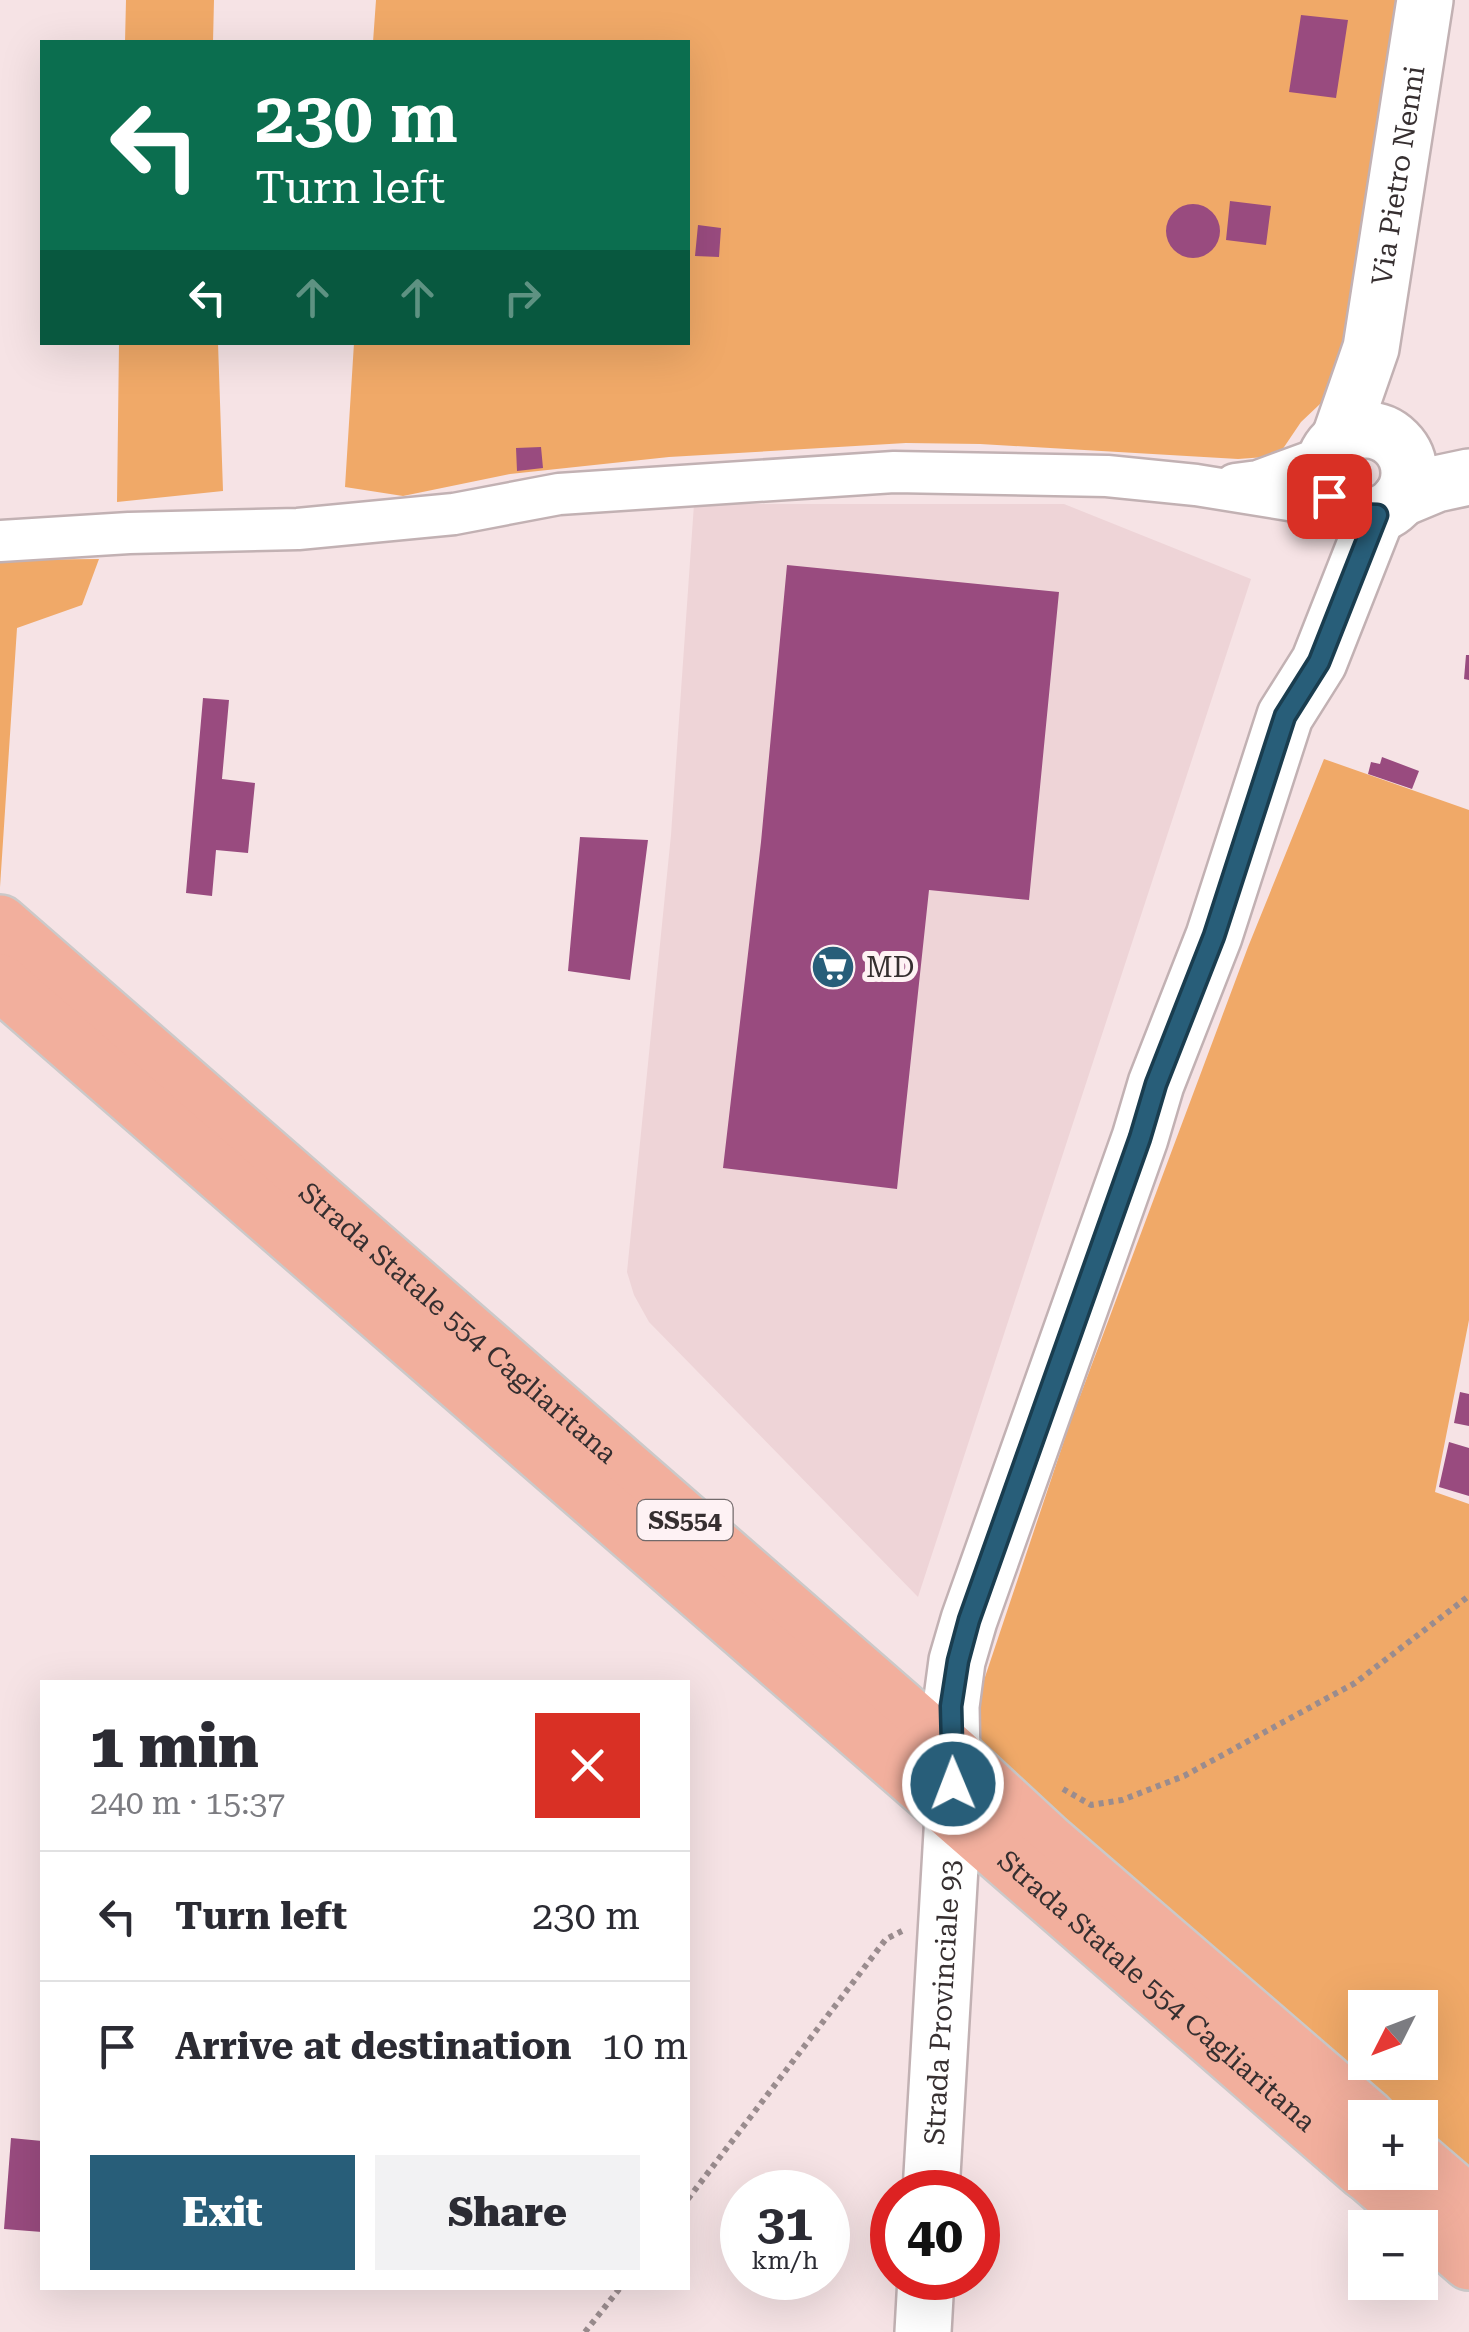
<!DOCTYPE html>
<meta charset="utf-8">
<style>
:root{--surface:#fff;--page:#f2f2f3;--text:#2b2b33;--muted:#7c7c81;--line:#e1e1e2;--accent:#285e79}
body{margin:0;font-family:"Roboto Serif",serif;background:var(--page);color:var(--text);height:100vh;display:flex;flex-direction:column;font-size:38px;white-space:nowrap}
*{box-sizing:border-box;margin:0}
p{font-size:32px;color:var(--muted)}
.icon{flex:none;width:55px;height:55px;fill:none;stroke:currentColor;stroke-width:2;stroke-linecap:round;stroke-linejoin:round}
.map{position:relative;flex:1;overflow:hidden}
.drawer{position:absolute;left:40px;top:1680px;width:650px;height:610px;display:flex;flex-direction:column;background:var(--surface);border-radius:0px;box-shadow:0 10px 40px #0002}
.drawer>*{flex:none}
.hud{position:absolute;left:40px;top:40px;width:650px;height:305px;border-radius:0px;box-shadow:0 10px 40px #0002;background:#0b6e4f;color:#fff;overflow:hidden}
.needle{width:65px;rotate:228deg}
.tools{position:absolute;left:1348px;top:1990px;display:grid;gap:20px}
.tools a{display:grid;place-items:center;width:90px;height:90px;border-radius:0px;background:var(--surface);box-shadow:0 10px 40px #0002;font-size:50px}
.speed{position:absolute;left:720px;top:2170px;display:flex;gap:20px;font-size:50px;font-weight:700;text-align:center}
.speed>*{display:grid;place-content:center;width:130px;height:130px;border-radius:50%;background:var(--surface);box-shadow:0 10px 40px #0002;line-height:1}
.speed small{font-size:25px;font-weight:400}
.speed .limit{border:15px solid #d22;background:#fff;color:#111}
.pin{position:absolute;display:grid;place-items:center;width:85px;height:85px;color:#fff;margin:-42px;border-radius:20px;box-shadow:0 5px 15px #0006}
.me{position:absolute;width:110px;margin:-55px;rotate:359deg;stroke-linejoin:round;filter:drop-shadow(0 0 8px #0008)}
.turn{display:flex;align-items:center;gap:35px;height:210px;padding:0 50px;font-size:45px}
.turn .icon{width:130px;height:130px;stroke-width:2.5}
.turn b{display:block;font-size:70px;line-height:85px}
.lanes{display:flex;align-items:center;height:95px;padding:0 50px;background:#0003;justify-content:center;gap:50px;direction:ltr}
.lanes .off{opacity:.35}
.round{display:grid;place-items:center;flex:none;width:105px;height:105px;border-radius:0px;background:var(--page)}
.summary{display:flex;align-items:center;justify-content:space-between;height:170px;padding:0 50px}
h1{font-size:60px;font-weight:800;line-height:75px}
.button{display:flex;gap:20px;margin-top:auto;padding:20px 50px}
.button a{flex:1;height:115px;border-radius:0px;background:var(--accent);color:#fff;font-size:40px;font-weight:800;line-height:115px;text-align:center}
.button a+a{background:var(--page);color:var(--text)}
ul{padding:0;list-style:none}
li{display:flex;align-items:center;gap:30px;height:130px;padding:0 50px;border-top:2px solid var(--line)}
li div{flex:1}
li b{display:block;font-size:38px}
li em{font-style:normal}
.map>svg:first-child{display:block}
.built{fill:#eed4d7}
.green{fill:#f0a968;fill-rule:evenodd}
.building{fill:#994b7f}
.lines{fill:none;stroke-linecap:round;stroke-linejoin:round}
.street-casing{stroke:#c2b1b3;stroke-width:45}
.secondary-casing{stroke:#c2b1b3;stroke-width:60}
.primary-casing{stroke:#cbc9c9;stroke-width:60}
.path{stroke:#9a8c8e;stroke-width:6;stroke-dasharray:5 5;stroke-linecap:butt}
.street{stroke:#fff;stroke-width:40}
.secondary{stroke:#fff;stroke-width:55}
.primary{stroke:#f2af9d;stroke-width:55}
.route-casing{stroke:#1a3d4f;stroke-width:25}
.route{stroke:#285e79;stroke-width:18}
.labels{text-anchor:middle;stroke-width:10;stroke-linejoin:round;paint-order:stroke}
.shield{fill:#fef2f4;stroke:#726a6b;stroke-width:2.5}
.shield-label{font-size:25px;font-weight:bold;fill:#362f30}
.street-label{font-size:28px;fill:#362f30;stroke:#fef2f4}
.poi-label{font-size:28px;fill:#362f30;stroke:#fef2f4;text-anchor:start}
</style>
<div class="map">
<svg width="1469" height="2332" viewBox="0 0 1469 2332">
<rect width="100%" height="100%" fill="#f6e3e5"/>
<path class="built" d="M694 504H1064L1251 579 918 1597 649 1322 634 1295 627 1272 671 835Z"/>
<path class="green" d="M126 0H214L213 42H125Z
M376 0H1399L1338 387 1301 422 1278 456 1238 459 980 444 906 443 669 457 510 474 403 496 345 487 354 343 688 342V42H373Z
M119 343H218L223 491 117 502Z
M99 559 82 605 17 628 0 887V560Z
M1324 759 1469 810V1320L1435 1492 1469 1504V2175L1420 2132V2118L1403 2117 1226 1961 989 1764 976 1733 983 1683 1070 1423 1248 947ZM1365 2008H1420V2062H1365Z"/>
<path class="building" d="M1301 15 1348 20 1336 98 1289 92Z
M1230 201 1271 206 1266 245 1226 240Z
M1166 231a27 27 0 1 1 54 0a27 27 0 1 1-54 0Z
M698 225 721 228 719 257 695 256Z
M541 447 543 468 517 471 516 448Z
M787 565 1059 592 1029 900 929 890 897 1189 723 1168 761 842Z
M1466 655H1469V680L1464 679Z
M203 698 229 700 222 779 255 783 248 853 216 850 212 896 186 893Z
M1382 757 1419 771 1412 789 1368 774 1371 762 1380 764Z
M580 837 648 840 630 980 568 971Z
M1460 1392 1469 1394V1426L1454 1423Z
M1449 1442 1469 1448V1496L1439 1487Z
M11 2138 42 2141V2232L4 2229Z"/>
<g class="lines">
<g class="street-casing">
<path id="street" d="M1235 484 1258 481 1326 456
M0 541 129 533 298 529 454 514 559 494 894 472 1107 476 1196 485 1314 504 1332 500"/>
</g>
<g class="secondary-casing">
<g id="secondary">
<circle cx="1366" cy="473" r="43"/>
<path id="s1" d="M1339 440 1371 348 1425 0"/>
<path d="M1400 499 1436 484 1469 477"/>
<path id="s2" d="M931 2192 953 1815 951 1706 957 1661 969 1620 1140 1138 1156 1084 1214 936 1285 716 1319 662 1377 515"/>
<path d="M923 2332 926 2278"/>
</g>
</g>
<g class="primary-casing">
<g id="primary">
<path id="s3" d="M0 923 952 1753 1047 1841 1368 2118"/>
<path id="s4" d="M0 982 1365 2172"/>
<path d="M1420 2162 1469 2204"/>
<path d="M1366 2172 1469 2262"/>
</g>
</g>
<path class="path" d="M1063 1789 1091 1805 1122 1800 1184 1776 1355 1683 1469 1596
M688 2199 886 1939 902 1931
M585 2332 620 2288"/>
<use href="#street" class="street"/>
<use href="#secondary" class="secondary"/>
<use href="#primary" class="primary"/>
</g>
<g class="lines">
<g class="route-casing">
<path id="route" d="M953 1784 951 1706 958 1661 969 1620 1140 1138 1156 1084 1214 936 1285 716 1319 662 1377 515 1350 514 1329 496"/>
</g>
<use href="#route" class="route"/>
</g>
<defs>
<g id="supermarket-disc" transform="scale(2.25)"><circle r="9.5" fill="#285e79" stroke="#fef2f4"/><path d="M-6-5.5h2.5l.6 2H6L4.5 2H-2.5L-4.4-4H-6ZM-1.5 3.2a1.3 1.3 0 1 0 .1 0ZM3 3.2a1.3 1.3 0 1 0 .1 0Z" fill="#fff"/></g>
</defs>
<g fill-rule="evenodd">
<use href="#supermarket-disc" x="833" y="967"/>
</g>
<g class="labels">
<rect class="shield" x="637.5" y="1500" width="95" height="40" rx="8"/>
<g class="shield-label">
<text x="685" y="1529">SS554</text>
</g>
<g class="street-label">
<text dy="10" stroke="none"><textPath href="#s1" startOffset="272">Via Pietro Nenni</textPath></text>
<text dy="10" stroke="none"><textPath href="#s3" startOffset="608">Strada Statale 554 Cagliaritana</textPath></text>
<text dy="10" stroke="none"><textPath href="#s4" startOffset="1535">Strada Statale 554 Cagliaritana</textPath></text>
<text dy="10" stroke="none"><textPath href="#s2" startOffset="190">Strada Provinciale 93</textPath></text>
</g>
<g class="poi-label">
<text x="866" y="977">MD</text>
</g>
</g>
</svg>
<div class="tools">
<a><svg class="needle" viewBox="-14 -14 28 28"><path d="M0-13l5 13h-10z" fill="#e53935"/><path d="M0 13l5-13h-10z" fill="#7c7c81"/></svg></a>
<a>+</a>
<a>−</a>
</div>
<div class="speed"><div>31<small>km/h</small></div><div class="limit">40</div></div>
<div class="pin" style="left:1329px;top:496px;background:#d93025"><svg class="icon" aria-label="arrive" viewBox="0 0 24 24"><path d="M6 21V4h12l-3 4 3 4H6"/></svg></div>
<svg class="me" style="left:953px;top:1784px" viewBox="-20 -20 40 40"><circle r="17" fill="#285e79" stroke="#fff" stroke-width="3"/><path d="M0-11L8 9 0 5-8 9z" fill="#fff"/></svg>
<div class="hud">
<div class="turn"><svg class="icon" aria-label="left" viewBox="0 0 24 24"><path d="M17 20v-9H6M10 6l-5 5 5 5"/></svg><div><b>230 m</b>Turn left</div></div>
<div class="lanes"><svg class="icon" aria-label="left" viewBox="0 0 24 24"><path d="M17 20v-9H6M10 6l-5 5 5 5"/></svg><svg class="icon off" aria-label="ahead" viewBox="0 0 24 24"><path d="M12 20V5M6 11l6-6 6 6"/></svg><svg class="icon off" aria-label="ahead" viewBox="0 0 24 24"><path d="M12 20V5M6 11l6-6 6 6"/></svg><svg class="icon off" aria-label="right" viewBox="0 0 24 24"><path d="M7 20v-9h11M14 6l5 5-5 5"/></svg></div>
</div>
<section class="drawer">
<div class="summary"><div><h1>1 min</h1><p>240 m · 15:37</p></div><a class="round" style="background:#d93025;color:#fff"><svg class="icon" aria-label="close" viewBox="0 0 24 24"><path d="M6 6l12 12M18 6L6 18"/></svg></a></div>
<ul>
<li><svg class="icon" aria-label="left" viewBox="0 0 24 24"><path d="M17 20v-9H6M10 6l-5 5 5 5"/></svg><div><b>Turn left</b></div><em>230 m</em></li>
<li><svg class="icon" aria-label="arrive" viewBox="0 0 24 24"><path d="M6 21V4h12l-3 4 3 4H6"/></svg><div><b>Arrive at destination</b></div><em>10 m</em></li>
</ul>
<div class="button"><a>Exit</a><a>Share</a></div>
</section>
</div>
